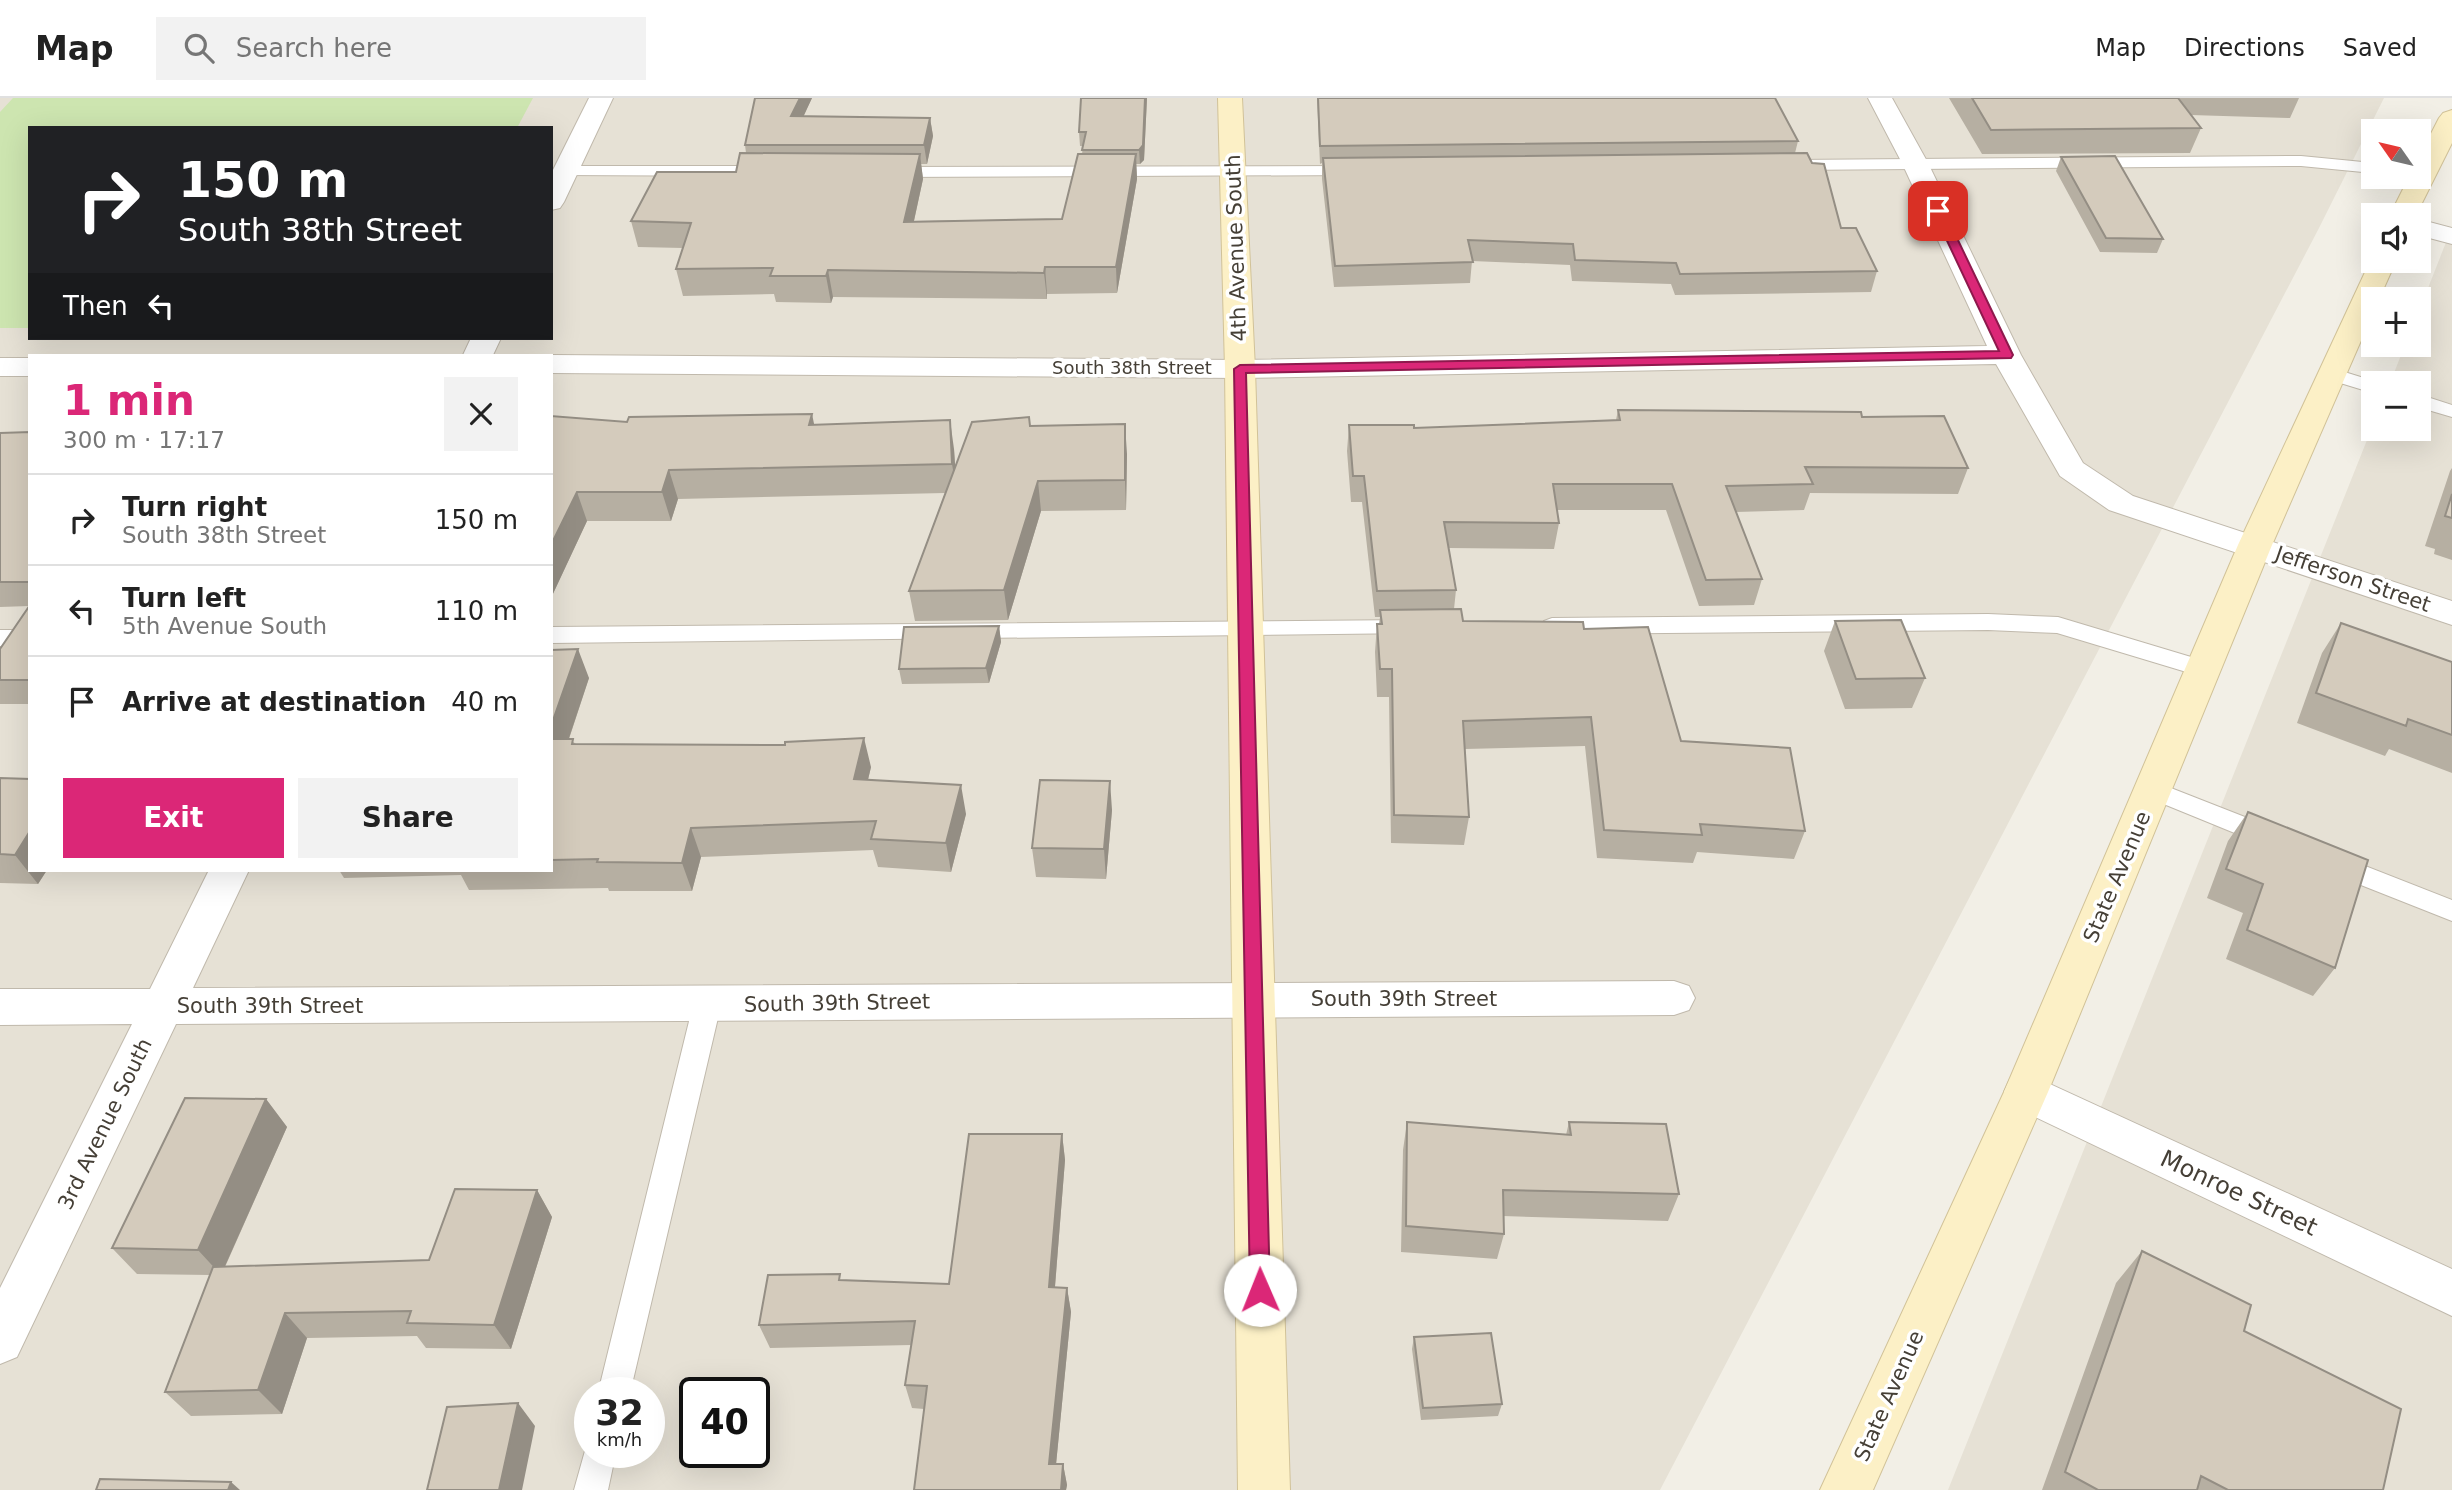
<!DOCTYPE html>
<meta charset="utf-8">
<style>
:root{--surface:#fff;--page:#f2f2f2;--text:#222;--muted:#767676;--line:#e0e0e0;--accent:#db2777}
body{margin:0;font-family:"DejaVu Sans",sans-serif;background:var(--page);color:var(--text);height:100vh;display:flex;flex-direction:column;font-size:26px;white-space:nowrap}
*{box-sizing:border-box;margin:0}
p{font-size:23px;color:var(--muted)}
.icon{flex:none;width:38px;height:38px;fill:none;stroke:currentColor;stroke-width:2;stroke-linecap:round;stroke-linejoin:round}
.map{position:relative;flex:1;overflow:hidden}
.panel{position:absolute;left:28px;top:256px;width:525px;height:518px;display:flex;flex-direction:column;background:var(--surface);border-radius:0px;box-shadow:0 7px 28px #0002}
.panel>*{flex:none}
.guide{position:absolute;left:28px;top:28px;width:525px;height:214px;border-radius:0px;box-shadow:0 7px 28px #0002;background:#202124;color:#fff;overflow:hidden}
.needle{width:46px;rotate:304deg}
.tools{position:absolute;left:2361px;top:21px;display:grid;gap:14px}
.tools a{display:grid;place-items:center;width:70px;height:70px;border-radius:0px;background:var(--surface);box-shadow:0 7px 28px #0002;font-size:35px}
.speed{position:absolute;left:574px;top:1279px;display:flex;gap:14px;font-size:35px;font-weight:700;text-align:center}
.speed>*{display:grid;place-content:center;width:91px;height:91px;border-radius:50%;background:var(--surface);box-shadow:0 7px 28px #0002;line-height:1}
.speed small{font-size:18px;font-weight:400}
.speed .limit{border:4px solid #111;border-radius:10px;background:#fff;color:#111}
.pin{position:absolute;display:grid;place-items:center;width:60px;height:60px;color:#fff;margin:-30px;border-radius:14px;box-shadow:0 4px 10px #0006}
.me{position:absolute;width:77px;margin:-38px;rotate:359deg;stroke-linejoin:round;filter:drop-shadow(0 0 5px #0008)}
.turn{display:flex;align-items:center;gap:24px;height:147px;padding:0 35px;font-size:32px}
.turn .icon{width:91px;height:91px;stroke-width:2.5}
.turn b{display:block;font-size:49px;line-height:60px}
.then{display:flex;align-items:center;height:66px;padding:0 35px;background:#0003;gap:14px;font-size:26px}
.round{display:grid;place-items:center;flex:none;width:74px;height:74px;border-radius:0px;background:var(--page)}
.overview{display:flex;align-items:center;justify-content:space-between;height:119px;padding:0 35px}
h1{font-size:42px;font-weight:800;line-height:52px;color:var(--accent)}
.cta{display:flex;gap:14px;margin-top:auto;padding:14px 35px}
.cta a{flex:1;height:80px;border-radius:0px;background:var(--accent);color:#fff;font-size:28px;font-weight:800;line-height:80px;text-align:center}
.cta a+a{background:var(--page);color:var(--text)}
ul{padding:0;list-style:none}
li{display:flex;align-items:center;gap:21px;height:91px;padding:0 35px;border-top:2px solid var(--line)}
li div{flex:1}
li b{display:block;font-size:26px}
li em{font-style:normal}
header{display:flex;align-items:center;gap:42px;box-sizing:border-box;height:98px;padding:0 35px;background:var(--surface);border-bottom:2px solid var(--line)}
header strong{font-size:33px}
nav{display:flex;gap:38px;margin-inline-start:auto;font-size:24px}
.search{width:490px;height:63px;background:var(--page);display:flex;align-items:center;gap:18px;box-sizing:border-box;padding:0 24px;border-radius:0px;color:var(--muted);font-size:26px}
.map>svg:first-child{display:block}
.residential{fill:#e6e1d5;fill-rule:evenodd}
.green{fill:#cde5b0}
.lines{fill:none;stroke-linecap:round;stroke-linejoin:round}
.lane-casing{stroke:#c0b9ac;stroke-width:2}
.street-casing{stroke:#c0b9ac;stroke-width:2}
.secondary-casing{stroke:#d1c298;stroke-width:2}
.lane{fill:#fff;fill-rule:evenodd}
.street{fill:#fff;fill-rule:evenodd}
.secondary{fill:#fcf0c6;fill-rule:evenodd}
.wall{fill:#b6afa2}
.shaded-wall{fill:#948e84}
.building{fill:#d4cbbc;stroke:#948e84;stroke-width:2}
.route{fill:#db2777;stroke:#8e194d;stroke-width:2}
.labels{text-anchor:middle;stroke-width:7;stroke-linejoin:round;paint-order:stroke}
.far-street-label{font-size:18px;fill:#453f36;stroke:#fff}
.street-label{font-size:21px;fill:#453f36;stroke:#fff}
.near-street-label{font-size:24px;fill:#453f36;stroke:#fff}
</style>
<header>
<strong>Map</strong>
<div class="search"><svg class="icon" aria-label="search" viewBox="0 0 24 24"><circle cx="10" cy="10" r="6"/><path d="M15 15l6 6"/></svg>Search here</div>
<nav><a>Map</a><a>Directions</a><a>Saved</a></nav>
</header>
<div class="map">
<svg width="2452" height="1392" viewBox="0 0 2452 1392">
<rect width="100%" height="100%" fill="#f2efe6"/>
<path class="residential" d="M0 0H2384L2319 130 1660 1392H0ZM30 30H551V240H30ZM30 257H551V772H30ZM590 1295H649V1354H590ZM695 1295H754V1354H695Z
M2452 129V1392H1948L2373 327V331H2418V285H2390L2405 247H2418L2419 213Z"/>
<path class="green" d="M13 0H533L517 30H30V230H0V14Z"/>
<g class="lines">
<g class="lane-casing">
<path id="lane" d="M2301 58 2373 65V75L2301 68 1793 72 1785 67 1793 62Z
M566 68H770L778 73 770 78 560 77V69Z
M1354 68 1360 69V77L890 79 882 74 890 69Z
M2331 270 2338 272 2380 285H2373V295L2324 280 2321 276Z
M2418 296 2452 307V319L2418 309Z
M1988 516 2058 519 2211 565 2214 571 2211 577 2203 579 2057 535 1988 532 1552 536 1544 533 1541 528 1544 523 1552 520Z
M1411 522 1419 525 1422 530 1419 535 551 545V529Z
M0 532H30V548H0Z
M2153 683 2278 732 2282 739 2278 746 2269 749 2144 698 2141 692 2144 686Z
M2332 755 2452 802V823L2323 772 2319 765 2323 758Z
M707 896 717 899 721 907 630 1295H598L693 907 697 899Z
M588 1342 590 1354H616L608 1392H574Z"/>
</g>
<g class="street-casing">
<path id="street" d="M589 0H613L564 104 560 110 551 112V76Z
M1868 0H1892L1928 65 2021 257 2083 365 2133 398 2452 503V527L2109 412 2060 378 1996 266 1240 280 551 275V257L1240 262 1987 248 1902 65Z
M2418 121 2452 130V146L2418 137Z
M471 240H501L493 257H463Z
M0 260H30V278H0Z
M209 772H249L193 890 1674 883 1689 888 1695 900 1689 912 1674 917 176 926 17 1259 0 1266V1190L132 926 0 927V891H150Z
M2026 975 2452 1171V1218L2010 1007 2004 994 2010 981Z"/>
</g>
<g class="secondary-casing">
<path id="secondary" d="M1218 0H1242L1255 271 1290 1392H1238L1225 271Z
M2452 12V45L2416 117H2390L2409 79H2418V61L2439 20 2443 15Z
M2373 157V163H2396L2379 201H2373V215L2272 447 2048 994 1873 1392H1820L2004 994 2238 447Z"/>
</g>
<use href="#lane" class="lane"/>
<use href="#street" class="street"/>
<use href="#secondary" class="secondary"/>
</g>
<path class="wall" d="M755 0H812L803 18 930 20 933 38 927 66H921L923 81 914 123 1062 121 1082 56 1083 48H1080L1079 34 1081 0H1147L1144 62 1140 66H1136L1137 81 1117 195 1047 196V201L833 199 831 205 776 204 774 196 683 198 676 171 683 150 638 149 631 123 736 74 746 55 745 47Z
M1317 0H1775L1798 43 1795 55 1841 130 1877 173 1871 194 1675 197 1671 186 1572 183 1570 167 1472 163 1470 185 1334 189 1322 81V65L1320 66Z
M1949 0H2299L2290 20 2191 17 2201 30 2190 55 1982 56Z
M2061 59 2163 141 2157 155 2100 154 2056 73Z
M1618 312 1862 319 1968 370 1958 396 1810 395 1804 412 1736 414 1762 481 1754 507 1699 508 1666 412H1557L1559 425 1554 451 1449 450 1456 492 1454 511 1463 523 1584 531 1681 643 1805 733 1794 761 1697 754 1693 765 1597 760 1585 648 1465 651 1469 719 1464 747 1391 745 1389 599H1377L1375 554 1377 526H1379L1380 519H1375L1362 404H1351L1347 353 1349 327 1414 330 1616 322Z
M551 318 627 324 814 326 954 351 955 369 1030 328 1127 356 1126 412 1041 413 1008 522 915 523 909 493 945 395 678 401 671 423H587L551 500Z
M30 334V606H0V551L29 508 0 509V335Z
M2452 370V462L2434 456 2435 451 2425 448 2450 373Z
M1835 523 1925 580 1912 610 1845 611 1824 553Z
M2341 525 2452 564V675L2389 651 2385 658 2297 625 2322 555Z
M999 528 1001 544 989 585 902 586 899 571Z
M551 552 589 580 569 641 576 646 871 669 868 682 966 716 951 774 878 769 873 752 701 759 692 793H609L608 790 469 792 461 777 344 780 339 772H551Z
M0 680 30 772H47L38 786 0 785Z
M1112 712 1106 781 1036 779 1032 750Z
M2248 714 2335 870 2313 898 2226 861 2243 815 2207 800 2228 743Z
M266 1001 287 1029 225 1169 429 1162 537 1092 552 1119 511 1251 426 1250 417 1238 307 1240 282 1316 191 1318 165 1294 210 1177 137 1176 112 1150Z
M1407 1024 1566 1037 1569 1024 1679 1096 1668 1123 1503 1118 1504 1136 1497 1161 1401 1154 1403 1052Z
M1062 1036 1065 1062 1055 1189 1067 1190 1071 1214 1056 1366H1063L1067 1387 1066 1392H914L924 1311 912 1310 905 1287 911 1247 770 1250 759 1227 842 1182 949 1186Z
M2142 1153 2244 1233 2383 1392H2042L2116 1185Z
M1414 1239 1502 1306 1498 1318 1421 1322 1412 1251Z"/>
<path class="shaded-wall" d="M800 0H812L795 37 791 18Z
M1145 0H1147L1144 62 1140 66 1139 52Z
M930 20 933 38 927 66 924 47Z
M920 56 923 81 908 150 904 124Z
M1136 56 1137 81 1117 195 1116 169Z
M1045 169 1047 196V201L1044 175Z
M828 172 833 199 831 205 826 178Z
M812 316 818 345 809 327Z
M950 322 954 351 957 395 952 366Z
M1125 326 1127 356 1126 412 1125 382Z
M669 372 678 401 671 423 662 394Z
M1038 383 1041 413 1008 522 1004 492Z
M577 394 587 423 551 500V447Z
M999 528 1001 544 989 585 986 570Z
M578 551 589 580 559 670 551 652V628Z
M864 640 871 669 861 710 854 681Z
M1110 683 1112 712 1106 781 1104 751Z
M961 687 966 716 951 774 946 745Z
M691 730 701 759 692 793 682 765Z
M30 733V772H47L38 786 15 757Z
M266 1001 287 1029 221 1177 198 1152Z
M1062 1036 1065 1062 1053 1213 1049 1189Z
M537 1092 552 1119 511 1251 494 1227Z
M1067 1190 1071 1214 1054 1387 1049 1366Z
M285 1215 307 1240 282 1316 258 1292Z
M518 1305 535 1328 522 1392H499Z
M1063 1366 1067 1387 1066 1392H1061Z
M231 1384 240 1392H228Z"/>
<path class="building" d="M755 0H800L791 18 930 20 924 47H745Z
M1081 0H1145L1143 47 1139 52H1082L1086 34H1079Z
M1318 0H1775L1798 43 1320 48Z
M1972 0H2178L2201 30 1991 32Z
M740 55 920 56 904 124 1062 121 1078 56H1136L1116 169H1045L1044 175 828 172 826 178H770L773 170 676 171 691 125 631 123 657 74H736Z
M1807 55 1812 65 1824 66 1841 130H1856L1877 173 1680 176 1676 165 1575 162 1573 146 1468 142 1473 164 1335 168 1323 60Z
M2115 58 2163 141 2106 140 2061 59Z
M1618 312 1861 314 1862 319 1944 318 1968 370 1805 369 1813 386 1726 388 1762 481 1706 482 1672 386H1553L1559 425 1444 424 1456 492 1377 493 1364 378H1353L1349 327H1414V330L1620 322Z
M812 316 809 327 950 322 952 366 669 372 662 394H577L551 447V318L627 324 629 319Z
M1029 319 1030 328 1125 326V382L1038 383 1004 492 909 493 972 324Z
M30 334V484H0V335Z
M2452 396V420L2445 418Z
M30 507V582H0V551Z
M1461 511 1463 523 1583 524 1584 531 1648 529 1681 643 1790 650 1805 733 1700 726 1702 737 1604 732 1591 619 1463 623 1469 719 1394 717 1392 571H1380L1377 526H1382L1380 512Z
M1901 522 1925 580 1856 581 1835 523Z
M2341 525 2452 564V637L2408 621 2406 628 2316 595Z
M999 528 986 570 899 571 904 529Z
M578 551 551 628V552Z
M864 640 854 681 961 687 946 745 871 741 876 723 691 730 682 765 597 764 598 761 551 762V641H573L572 646 785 647V644Z
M0 680 30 681V733L15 757 0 756Z
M1040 682 1110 683 1104 751 1032 750Z
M2248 714 2368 762 2335 870 2247 832 2263 786 2226 771Z
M185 1000 266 1001 198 1152 112 1150Z
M1407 1024 1571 1037 1569 1024 1666 1026 1679 1096 1503 1092 1504 1136 1406 1128Z
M969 1036H1062L1049 1189 1067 1190 1049 1366H1063L1061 1392H914L927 1288 905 1287 915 1223 759 1227 768 1177 840 1176 839 1182 949 1186Z
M455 1091 537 1092 494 1227 407 1225 411 1213 285 1215 258 1292 165 1294 213 1169 429 1162Z
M2142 1153 2251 1207 2244 1233 2401 1311 2383 1392H2228L2201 1378 2197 1392H2098L2065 1374Z
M1491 1235 1502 1306 1423 1310 1414 1239Z
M518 1305 499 1392H427L447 1309Z
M100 1381 231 1384 228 1392H96Z"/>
<path class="route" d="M1934 111 1944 113 2013 257 2011 260 1246 275 1270 1192 1267 1199 1260 1202 1253 1199 1250 1192 1234 271 1240 267 1999 253 1933 113Z"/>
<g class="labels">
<g class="far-street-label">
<text x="1132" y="276">South 38th Street</text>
</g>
<g class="street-label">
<text transform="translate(1236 150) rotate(-92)" y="7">4th Avenue South</text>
<text transform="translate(2353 481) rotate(19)" y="7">Jefferson Street</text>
<text transform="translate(2117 779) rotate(-67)" y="7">State Avenue</text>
<text x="1404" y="908">South 39th Street</text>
<text transform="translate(837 905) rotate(-1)" y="7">South 39th Street</text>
<text x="270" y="915">South 39th Street</text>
<text transform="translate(105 1026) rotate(-64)" y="7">3rd Avenue South</text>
<text transform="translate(1889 1298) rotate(-66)" y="7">State Avenue</text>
</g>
<g class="near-street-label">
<text transform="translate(2239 1095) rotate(25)" y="8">Monroe Street</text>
</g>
</g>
</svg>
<div class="tools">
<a><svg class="needle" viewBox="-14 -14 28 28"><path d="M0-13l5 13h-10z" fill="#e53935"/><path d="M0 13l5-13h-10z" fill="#767676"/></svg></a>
<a><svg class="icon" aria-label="sound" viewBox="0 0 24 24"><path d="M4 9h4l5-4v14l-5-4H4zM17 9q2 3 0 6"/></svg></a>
<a>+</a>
<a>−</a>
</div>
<div class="speed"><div>32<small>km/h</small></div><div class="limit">40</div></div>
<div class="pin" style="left:1938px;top:113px;background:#d93025"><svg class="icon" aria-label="arrive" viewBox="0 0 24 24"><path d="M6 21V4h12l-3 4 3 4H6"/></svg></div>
<svg class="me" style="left:1260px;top:1192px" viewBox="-20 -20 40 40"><circle r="19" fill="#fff"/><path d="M0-13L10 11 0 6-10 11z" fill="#db2777"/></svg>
<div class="guide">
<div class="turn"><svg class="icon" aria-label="right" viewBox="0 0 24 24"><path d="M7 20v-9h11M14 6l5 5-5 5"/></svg><div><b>150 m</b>South 38th Street</div></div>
<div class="then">Then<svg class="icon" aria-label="left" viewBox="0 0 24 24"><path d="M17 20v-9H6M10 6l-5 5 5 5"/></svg></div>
</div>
<section class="panel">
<div class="overview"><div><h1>1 min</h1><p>300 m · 17:17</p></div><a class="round"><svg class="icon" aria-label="close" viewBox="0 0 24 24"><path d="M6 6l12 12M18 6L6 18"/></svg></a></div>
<ul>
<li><svg class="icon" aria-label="right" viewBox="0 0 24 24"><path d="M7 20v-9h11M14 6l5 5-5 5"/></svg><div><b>Turn right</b><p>South 38th Street</p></div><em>150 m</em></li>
<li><svg class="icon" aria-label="left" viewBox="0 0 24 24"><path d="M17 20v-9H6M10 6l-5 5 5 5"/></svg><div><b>Turn left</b><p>5th Avenue South</p></div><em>110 m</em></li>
<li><svg class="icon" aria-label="arrive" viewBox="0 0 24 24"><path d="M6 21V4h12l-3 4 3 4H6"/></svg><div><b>Arrive at destination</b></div><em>40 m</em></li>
</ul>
<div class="cta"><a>Exit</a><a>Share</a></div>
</section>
</div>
